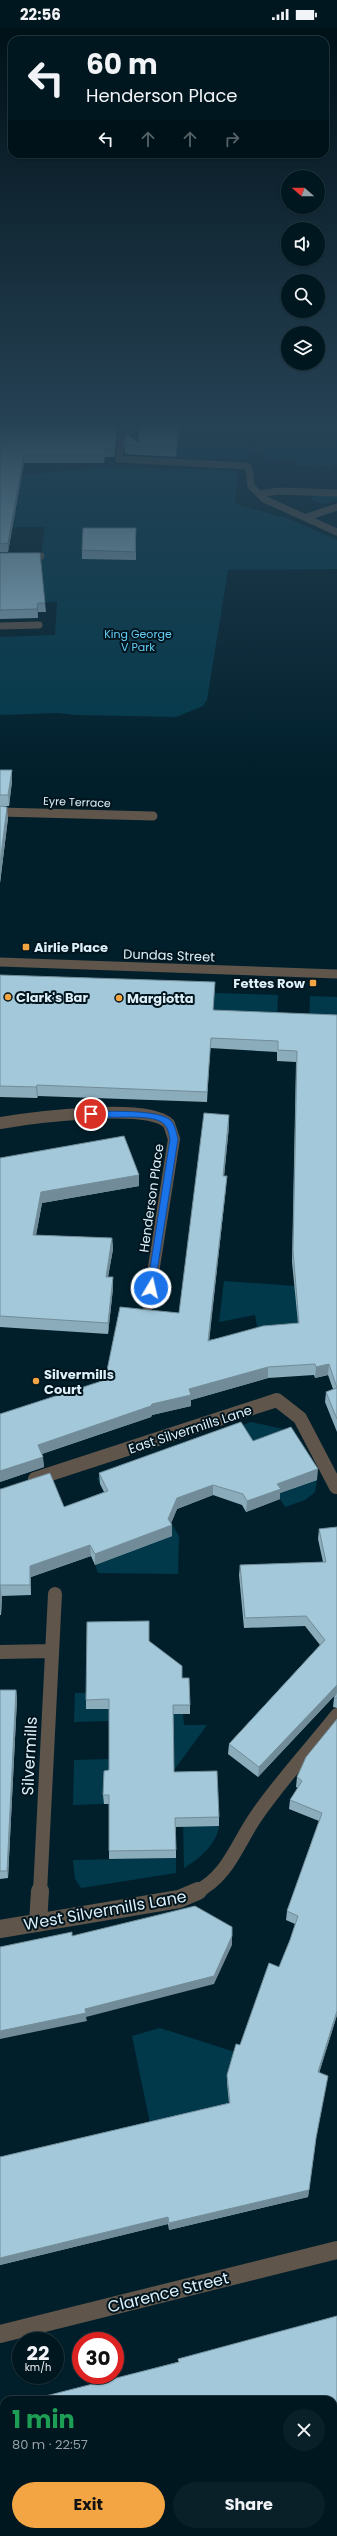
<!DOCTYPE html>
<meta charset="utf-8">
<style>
:root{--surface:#001720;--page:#0a2029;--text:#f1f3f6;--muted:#959fa5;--line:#22363e;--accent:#f2a542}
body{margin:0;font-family:Poppins,sans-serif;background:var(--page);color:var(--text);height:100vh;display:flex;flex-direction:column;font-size:15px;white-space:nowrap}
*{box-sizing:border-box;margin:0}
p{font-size:13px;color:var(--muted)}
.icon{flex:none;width:22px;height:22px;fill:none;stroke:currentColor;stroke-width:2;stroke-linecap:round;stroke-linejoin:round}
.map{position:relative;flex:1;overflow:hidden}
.details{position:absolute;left:0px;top:2368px;width:337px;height:140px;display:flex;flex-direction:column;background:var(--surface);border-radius:12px 12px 0 0;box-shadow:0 1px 3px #0004,0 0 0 1px var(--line)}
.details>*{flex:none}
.top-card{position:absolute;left:8px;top:8px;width:321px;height:122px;border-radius:12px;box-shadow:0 1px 3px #0004,0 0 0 1px var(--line);background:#001720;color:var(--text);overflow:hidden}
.needle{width:26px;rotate:290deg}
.buttons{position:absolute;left:281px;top:142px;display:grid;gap:8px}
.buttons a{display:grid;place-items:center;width:44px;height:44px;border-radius:50%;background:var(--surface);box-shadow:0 1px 3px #0004,0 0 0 1px var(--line);font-size:20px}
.speed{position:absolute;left:12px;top:2304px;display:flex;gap:8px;font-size:20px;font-weight:700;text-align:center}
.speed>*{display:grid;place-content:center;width:52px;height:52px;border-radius:50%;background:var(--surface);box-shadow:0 1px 3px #0004,0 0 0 1px var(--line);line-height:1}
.speed small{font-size:10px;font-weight:400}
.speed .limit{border:6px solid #d22;background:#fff;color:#111}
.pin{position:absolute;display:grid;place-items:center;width:34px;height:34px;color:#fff;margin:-17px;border:2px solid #fff;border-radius:50%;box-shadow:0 1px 4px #0007}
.me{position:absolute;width:44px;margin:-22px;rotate:9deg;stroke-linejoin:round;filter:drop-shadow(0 0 3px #0008)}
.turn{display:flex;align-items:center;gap:14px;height:84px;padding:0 12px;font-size:18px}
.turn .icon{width:52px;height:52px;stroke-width:2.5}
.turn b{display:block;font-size:28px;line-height:34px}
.lanes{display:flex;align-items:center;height:38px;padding:0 12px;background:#0003;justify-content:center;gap:20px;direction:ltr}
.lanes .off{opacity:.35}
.round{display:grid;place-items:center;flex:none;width:42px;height:42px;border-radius:21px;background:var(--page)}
.summary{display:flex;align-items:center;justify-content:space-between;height:68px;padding:0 12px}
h1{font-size:24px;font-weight:700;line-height:30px;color:#1e9e55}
.button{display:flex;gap:8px;margin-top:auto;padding:8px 12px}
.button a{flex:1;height:46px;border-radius:24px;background:var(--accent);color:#111;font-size:16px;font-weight:700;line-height:46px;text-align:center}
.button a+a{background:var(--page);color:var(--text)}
.status{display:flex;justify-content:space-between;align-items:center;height:28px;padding:0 20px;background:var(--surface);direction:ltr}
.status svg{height:11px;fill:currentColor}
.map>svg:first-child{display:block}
.green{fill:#01394b}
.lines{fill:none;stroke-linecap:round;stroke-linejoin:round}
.minor-far4{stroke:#5f554b;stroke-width:7}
.minor-far3{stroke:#5f554b;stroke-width:9}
.minor-far2{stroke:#5f554b;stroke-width:12}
.minor-far1{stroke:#5f554b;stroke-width:14}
.minor{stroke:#5f554b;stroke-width:18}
.wall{fill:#8bacbb}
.shaded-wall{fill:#718c98}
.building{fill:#a2c8d9;stroke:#718c98}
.route{fill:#1a73e8;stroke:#114b97}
.poi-dot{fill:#f2a542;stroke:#00151e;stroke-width:1.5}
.labels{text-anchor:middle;stroke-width:4;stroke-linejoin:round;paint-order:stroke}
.far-park-label{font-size:11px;fill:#66cdf5;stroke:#00151e}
.far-street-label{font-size:11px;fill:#ddf0f9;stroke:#00151e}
.poi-label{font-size:13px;font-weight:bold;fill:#ddf0f9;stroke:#00151e;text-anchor:start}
.street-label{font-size:13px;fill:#ddf0f9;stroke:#00151e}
.near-street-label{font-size:16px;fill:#ddf0f9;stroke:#00151e}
</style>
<div class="status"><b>22:56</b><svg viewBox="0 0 49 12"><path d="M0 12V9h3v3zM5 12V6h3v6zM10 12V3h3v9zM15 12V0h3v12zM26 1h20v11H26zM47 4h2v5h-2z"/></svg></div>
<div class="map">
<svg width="337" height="2508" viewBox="0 0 337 2508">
<rect width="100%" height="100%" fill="#001f2b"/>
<path class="green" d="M303 399H337V439L336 436H332V439L319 438V436H315L314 438H297V432L265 433V425L250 424 249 432 176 430 177 420 169 405 234 404Z
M99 439 235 442 238 445 235 476 289 491 337 512V541L228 542 207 672 203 678 176 689 75 687 58 685 0 687V609L55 607 57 574 0 573 40 535 45 499H0L15 494V492H13L16 472H18L20 462 5 449Z
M320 467 337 468V472L325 476 311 472 312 469Z
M214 965 278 967 277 996 212 993Z
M310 968 337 969V998L309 999Z
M224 1253 295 1258 314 1307 259 1309 255 1287 219 1294Z
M251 1394 284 1401 290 1410 100 1456 97 1450Z
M317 1452 315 1464 305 1472 285 1479 277 1466Z
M171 1495 179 1508 178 1546 98 1545 95 1537 171 1508Z
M75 1665H87V1681H110V1693L74 1694Z
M173 1686H183L184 1697H207L174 1742Z
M110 1731V1751L104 1752V1776L73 1777 74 1732Z
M183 1792 191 1798H219C217 1816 199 1831 184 1840Z
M176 1830V1845L81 1860 75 1851 73 1832Z
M160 2000 235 2024C227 2053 224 2053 235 2081L151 2100 132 2008Z
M333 2473 337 2483V2508H56V2504H333Z"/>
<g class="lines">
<path class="minor-far4" d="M123 399 119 431 246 438 249 440 251 458 264 471 337 504
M259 466 278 463 337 465
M307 489 337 479
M0 529 41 528
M0 598 39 597"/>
<path class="minor-far3" d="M0 784 153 788
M0 934 337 946"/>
<path class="minor-far2" d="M0 1095C30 1090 149 1074 169 1096L174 1111 148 1277"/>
<path class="minor-far1" d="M35 1451 277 1372 300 1390 336 1459
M0 1624 52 1623
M40 1864 55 1566
M196 1864C229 1848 237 1815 257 1787 281 1752 311 1720 337 1687"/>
<path class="minor" d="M38 1895 40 1863
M0 1901 179 1871 198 1863
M0 2306 337 2222"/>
</g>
<path class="wall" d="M117 399V407L114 429H105L104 435H24L8 524H0V400Z
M139 399H179L176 429 125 426 124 417 138 415Z
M136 500V532L82 531V522Z
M0 525 45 575 46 584H38V590L0 591Z
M0 742 12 753 9 778H2L8 790 0 855Z
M0 947 214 965 213 983 337 987V1404L325 1374 326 1364 333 1361 328 1347 315 1350 314 1347 268 1350 191 1372V1378L152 1387 151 1389 42 1426 44 1439 0 1454 105 1352 179 1285 229 1098 224 1148 226 1159 209 1312 298 1295 292 1234 296 1034 277 1033V1024L210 1020 207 1074 38 1068 37 1070 0 1069Z
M0 1130 139 1147V1158L42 1175 36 1207 112 1210 113 1221 108 1249H113V1260L108 1306 0 1299Z
M253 1413 317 1452 280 1465V1471L246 1484 242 1477 213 1467 177 1481 171 1495 172 1508 95 1537 91 1528 31 1549V1567L2 1568 1 1587H0V1461L64 1479 104 1464 100 1456 99 1445Z
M337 1499V1680L333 1679 334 1670 336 1666 258 1749 228 1726 229 1716 320 1617 305 1598 244 1600 239 1547 240 1537 323 1534 318 1511 319 1501Z
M149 1613 182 1650 190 1677V1686H173L174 1744 219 1789V1798L176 1799V1830L109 1831V1776H104L103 1767 109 1742V1681H86V1672Z
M0 1662H16L17 1671 8 1850 0 1851Z
M337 1691V1987L319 2045 316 2111 308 2169 169 2202 168 2196 0 2237V2129L229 2075 227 2055V2047L240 2017 279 1939 290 1912 295 1896 286 1892 287 1883 319 1793 289 1781 290 1772 298 1760 296 1759 297 1749Z
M337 2288V2482L333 2472V2372L98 2355 178 2334V2331Z"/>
<path class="shaded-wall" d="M117 399V407L114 429V421Z
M178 399H179L176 429V420Z
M24 427V435L8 524V515Z
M38 575V590L37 581Z
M12 742V753L9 778 8 767Z
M7 779 8 790 0 855V835Z
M37 1057 38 1068 37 1070 36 1059Z
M229 1087V1098L223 1159V1148Z
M139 1147V1158L42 1175 34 1218 33 1207 41 1164Z
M227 1148 226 1159 208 1324V1313Z
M112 1210 113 1221 106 1260V1249Z
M113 1249V1260L108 1306V1295Z
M329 1336 328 1347 315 1350 316 1339Z
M268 1339V1350L191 1372V1378L152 1387 151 1389 38 1427V1417L152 1376 189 1361Z
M43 1429 44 1439 0 1454V1443Z
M318 1441 317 1452 280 1465V1471L246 1484 247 1473 277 1456Z
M213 1457V1467L177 1481 170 1498 172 1497V1508L95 1537V1526L168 1491 177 1470Z
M90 1517 91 1528 31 1549V1567L30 1557V1538Z
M0 1557 2 1568 1 1587 0 1578Z
M337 1657V1665L258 1749 259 1739Z
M16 1662 17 1671 8 1850 7 1843Z
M232 1908V1917L214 1956 86 1989 87 1993 0 2011V2003L85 1981Z
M337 1983V1987L317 2052 318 2044Z
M309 2162 308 2169 169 2202V2195Z
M168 2189V2196L0 2237V2230Z
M4 2501V2504H14L0 2508V2502Z"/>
<path class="building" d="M5 399H117L114 421H104V427H24L8 515 0 516V400Z
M139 399H178L176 420 124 417 126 405 138 415Z
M83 500H136L135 524 82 522Z
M0 525H40L45 575H38L37 581 0 582Z
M0 742H12L8 767H0Z
M0 778 7 779 0 835Z
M0 947 215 954 213 982 337 987V1391L326 1364 337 1360 329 1336 316 1339 315 1336 268 1339 189 1361 191 1367 152 1376 151 1378 38 1417 43 1429 0 1443V1386L105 1352 120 1279 179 1285 204 1085 229 1087 223 1148H227L208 1313 263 1298 299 1295 293 1223 297 1023 278 1022V1013L211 1010 207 1064 37 1057 36 1059 0 1058Z
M124 1108 139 1147 41 1164 33 1207 112 1210 106 1249H113L108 1295 0 1288V1130Z
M241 1394 253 1413 291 1399 318 1441 277 1456 281 1461 247 1473 243 1466 213 1457 177 1470 168 1491 172 1497 95 1526 90 1517 30 1538V1557H0V1568V1461H1L50 1445 64 1479 108 1463 99 1445Z
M337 1499V1657L259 1739 229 1716 325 1612 306 1588 245 1590 240 1537 326 1534 319 1501Z
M149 1593V1613L182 1638V1650H189L190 1677H173L174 1744 217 1743 219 1789 175 1790 176 1822 109 1823V1767H103L104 1743 109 1742V1671L86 1672 87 1594Z
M0 1662H16L7 1843H0Z
M337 1664V1670H334Z
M337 1691V1983L318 2044 328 2048 316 2110 309 2162 169 2195 168 2189 0 2230V2129L230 2075 227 2047 236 2016 240 2017 269 1935 279 1939 290 1912 298 1888 287 1883 322 1785 290 1772 302 1753 297 1749 306 1729Z
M195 1878 232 1899V1908L214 1948 85 1981 86 1985 0 2003V1919L72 1904V1908Z
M337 2288V2472L333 2461V2372H30L179 2334 178 2331Z
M4 2378V2501L0 2502V2379Z"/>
<linearGradient id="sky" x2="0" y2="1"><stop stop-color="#001118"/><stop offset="0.53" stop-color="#264255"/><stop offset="1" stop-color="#264255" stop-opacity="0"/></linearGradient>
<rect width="337" height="750" fill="url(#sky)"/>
<path class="route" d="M91 1083C110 1084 153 1081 169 1091 175 1095 176 1104 178 1111L154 1262 151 1263 147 1260 170 1111C169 1106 168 1100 164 1096 152 1084 106 1092 88 1088V1084Z"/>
<g class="poi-dot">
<rect x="22" y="915" width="8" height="8" rx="2"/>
<rect x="309" y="951" width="8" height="8" rx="2"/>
<circle cx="8" cy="969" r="4"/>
<circle cx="119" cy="970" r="4"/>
<circle cx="36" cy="1353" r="4"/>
</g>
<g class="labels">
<g class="far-park-label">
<text x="138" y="610">King George<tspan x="138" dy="13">V Park</tspan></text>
</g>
<g class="far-street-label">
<text transform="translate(77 774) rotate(2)" y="4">Eyre Terrace</text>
</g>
<g class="poi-label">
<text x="34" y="924">Airlie Place</text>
<text x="305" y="960" text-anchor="end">Fettes Row</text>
<text x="16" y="974">Clark's Bar</text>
<text x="127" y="975">Margiotta</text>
<text x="44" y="1351">Silvermills<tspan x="44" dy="15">Court</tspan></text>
</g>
<g class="street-label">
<text transform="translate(169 927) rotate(2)" y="5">Dundas Street</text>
<text transform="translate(151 1170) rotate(-82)" y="5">Henderson Place</text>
<text transform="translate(190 1401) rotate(-18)" y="5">East Silvermills Lane</text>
</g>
<g class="near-street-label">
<text transform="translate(29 1728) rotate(-87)" y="6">Silvermills</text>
<text transform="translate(105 1882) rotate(-10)" y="6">West Silvermills Lane</text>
<text transform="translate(168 2264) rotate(-14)" y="6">Clarence Street</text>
</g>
</g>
</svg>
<div class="buttons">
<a><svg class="needle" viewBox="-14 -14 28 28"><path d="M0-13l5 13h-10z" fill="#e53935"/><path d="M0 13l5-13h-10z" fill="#959fa5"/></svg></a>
<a><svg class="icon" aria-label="sound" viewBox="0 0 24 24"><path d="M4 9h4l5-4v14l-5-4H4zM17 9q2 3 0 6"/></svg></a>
<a><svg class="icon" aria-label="search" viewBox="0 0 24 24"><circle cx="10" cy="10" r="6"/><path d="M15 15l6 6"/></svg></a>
<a><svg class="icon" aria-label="layers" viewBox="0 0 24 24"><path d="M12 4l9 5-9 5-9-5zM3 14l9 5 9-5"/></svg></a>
</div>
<div class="speed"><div>22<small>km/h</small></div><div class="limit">30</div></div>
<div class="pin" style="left:91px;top:1086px;background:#d93025"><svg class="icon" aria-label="arrive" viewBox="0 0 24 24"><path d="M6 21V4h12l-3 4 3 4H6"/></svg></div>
<svg class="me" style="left:151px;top:1260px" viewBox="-20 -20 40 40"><circle r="17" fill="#1a73e8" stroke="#fff" stroke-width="3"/><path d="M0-11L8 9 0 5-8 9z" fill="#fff"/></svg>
<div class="top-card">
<div class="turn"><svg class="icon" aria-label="left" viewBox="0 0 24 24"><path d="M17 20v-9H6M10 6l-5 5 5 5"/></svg><div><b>60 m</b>Henderson Place</div></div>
<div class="lanes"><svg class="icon" aria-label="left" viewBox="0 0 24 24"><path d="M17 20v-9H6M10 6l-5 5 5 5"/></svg><svg class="icon off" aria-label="ahead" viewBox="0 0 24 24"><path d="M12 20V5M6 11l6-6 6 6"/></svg><svg class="icon off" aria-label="ahead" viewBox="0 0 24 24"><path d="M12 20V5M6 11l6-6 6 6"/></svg><svg class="icon off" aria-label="right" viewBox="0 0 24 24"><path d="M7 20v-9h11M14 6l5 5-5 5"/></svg></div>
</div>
<section class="details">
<div class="summary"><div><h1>1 min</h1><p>80 m · 22:57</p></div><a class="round"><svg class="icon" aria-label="close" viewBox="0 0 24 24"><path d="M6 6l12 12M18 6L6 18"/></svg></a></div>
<div class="button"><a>Exit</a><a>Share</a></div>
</section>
</div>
